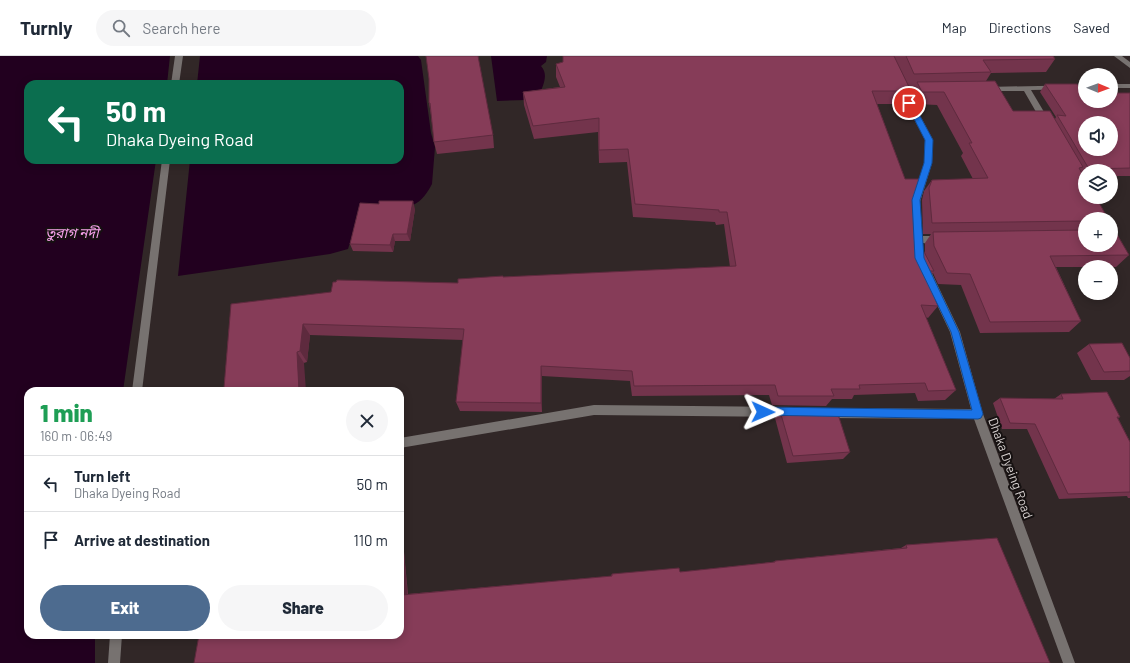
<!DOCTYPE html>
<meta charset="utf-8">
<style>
:root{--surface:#fff;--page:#f6f6f7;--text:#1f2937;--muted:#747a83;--line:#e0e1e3;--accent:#4d6b8f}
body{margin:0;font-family:Barlow,"Noto Sans Bengali",sans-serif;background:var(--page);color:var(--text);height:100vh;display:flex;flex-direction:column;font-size:15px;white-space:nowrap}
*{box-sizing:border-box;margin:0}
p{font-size:13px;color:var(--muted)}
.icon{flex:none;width:22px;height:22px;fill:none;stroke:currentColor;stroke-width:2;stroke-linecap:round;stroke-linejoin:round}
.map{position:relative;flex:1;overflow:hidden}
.sheet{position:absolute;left:24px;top:331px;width:380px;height:252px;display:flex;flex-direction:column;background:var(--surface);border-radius:12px;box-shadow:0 2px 10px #0003}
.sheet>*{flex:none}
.guide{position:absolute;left:24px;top:24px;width:380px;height:84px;border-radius:12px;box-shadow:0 2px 10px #0003;background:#0b6e4f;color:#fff;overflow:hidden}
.needle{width:26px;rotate:91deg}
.controls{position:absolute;left:1078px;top:12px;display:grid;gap:8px}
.controls a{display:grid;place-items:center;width:40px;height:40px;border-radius:50%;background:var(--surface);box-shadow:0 2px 10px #0003;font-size:20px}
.pin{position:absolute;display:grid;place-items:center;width:34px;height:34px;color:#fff;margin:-17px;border:2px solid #fff;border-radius:50%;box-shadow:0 1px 4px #0007}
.me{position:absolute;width:44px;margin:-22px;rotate:91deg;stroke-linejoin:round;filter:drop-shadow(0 0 3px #0008)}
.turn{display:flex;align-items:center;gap:14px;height:84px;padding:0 16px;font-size:18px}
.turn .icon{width:52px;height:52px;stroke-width:2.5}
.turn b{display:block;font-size:28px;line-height:34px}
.round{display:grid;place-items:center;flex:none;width:42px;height:42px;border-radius:21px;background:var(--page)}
.headline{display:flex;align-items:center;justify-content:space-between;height:68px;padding:0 16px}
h1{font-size:24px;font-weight:800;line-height:30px;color:#1e9e55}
.action{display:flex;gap:8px;margin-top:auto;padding:8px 16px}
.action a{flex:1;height:46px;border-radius:24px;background:var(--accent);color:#fff;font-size:16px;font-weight:800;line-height:46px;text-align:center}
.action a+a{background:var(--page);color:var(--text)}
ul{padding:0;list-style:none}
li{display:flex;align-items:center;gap:12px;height:56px;padding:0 16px;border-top:1px solid var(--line)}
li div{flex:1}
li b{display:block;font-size:15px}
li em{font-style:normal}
header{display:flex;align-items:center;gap:24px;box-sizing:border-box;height:56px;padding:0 20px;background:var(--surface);border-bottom:1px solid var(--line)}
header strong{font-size:19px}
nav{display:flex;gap:22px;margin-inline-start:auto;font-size:14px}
.search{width:280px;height:36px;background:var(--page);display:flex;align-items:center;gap:10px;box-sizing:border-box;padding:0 14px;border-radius:22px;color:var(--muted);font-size:15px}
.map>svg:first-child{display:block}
.water{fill:#22001f}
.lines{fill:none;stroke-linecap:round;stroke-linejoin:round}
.minor{fill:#777270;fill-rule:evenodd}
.wall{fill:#73344c;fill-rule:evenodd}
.shaded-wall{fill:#5e2a3e}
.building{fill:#863c58;stroke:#5e2a3e;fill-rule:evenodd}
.route{fill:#1a73e8;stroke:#114b97}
.labels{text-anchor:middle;stroke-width:4;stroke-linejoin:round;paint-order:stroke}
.street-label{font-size:13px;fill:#d7d1d0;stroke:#161111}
.water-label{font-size:14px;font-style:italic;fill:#f7a2eb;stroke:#161111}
</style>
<header>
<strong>Turnly</strong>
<div class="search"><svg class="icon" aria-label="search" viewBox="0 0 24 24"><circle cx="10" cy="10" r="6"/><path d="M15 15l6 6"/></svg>Search here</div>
<nav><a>Map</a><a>Directions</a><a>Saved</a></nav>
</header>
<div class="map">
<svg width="1130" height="607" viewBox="0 0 1130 607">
<rect width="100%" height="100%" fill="#312727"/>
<path class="water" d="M0 0H170L167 28H28V104H156L123 335H28V579H95V607H0Z
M200 0H418L421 4 431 77 435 91 432 128C428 136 422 145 413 149 405 153 372 151 361 152L348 193 330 198 178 220 190 104H400V28H197Z
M491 0H547L546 6 541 10C549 19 543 29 539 40L526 44 497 45Z"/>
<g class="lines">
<path class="minor" d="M175 0H183L179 28H171Z
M1114 0H1122L1130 6V12Z
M1111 28H1130V32H1111Z
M898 29H904L905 31 933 84 932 107 920 146 916 149 912 146 924 107 925 84 897 31Z
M1085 29V33L1031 34 1050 66 1046 69 1043 68 1024 35H987L983 33 987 31Z
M162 104H170L142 335H132Z
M918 180H941L945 183C941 189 918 189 914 183Z
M923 205 928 209 960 276 983 358 1075 607H1063L974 363 824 362 820 360 819 357 820 354 824 352 971 353 950 276 918 209Z
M594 349 792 351 796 353 797 356 796 359 792 361 594 359 400 392V382Z
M110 579H122L120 607H108Z"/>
</g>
<path class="wall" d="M563 0H1053L1055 3 1046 16 991 17 986 25 1013 55 1055 63 1056 61 1040 36 1045 28 1084 37H1130V120H1111V115H1085V120H1084L1085 189 1129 199 1116 211H1056L1081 265 1069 276 980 277 961 229 938 228 933 217 928 223 938 250 928 262 926 261 956 334 945 344 918 345 915 337 854 339 852 343H832L826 350 772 349 769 339 632 340 630 325 542 320V356L460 355 456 346 463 284 310 279 307 306 224 332 231 248 458 227 503 221 730 211 724 168 716 169 715 166 633 161 627 106 599 107 598 76 534 83 524 49 523 36 560 31 556 21V8L563 6ZM910 31H914L910 38 916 48 937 49 963 97 961 100 973 123 932 124 924 135 922 144 923 178H931L925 187V198L921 190 919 131 905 123 877 48H904L911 35Z
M429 23 493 79 494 92 437 98 434 86 431 59 429 47Z
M415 153 410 185H395L393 196 353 195 350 188Z
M1089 288 1130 302V320L1124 324H1091L1077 297Z
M1061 338 1120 361 1118 362 1130 386V442H1128L1127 440 1059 443 1027 373H1002L993 347 1000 342 1054 343Z
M780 355 850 396 843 403 787 407 775 362Z
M400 481 403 485 408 538 611 520 612 518 680 516 773 506 775 505 901 492 906 489 997 482 400 579Z"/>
<path class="shaded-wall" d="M413 145 415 153 410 185 407 178Z
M393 178 395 185 393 196 390 189Z
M303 268 310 279 307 306 300 295Z
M297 296 304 307 306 335H299Z
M541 310 542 320V356L541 347Z
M400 481 403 485 408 544 402 539 400 520Z"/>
<path class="building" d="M426 0H478L493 79 434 86 430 47H429V23Z
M563 0H894L911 35H872L905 123H921L919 131 921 190 934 215H924L938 250 921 249 956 334 928 335 925 327 859 329 860 333H831L834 340H778L775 329 634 330 632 315 541 310V347L456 346 464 273 303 268 300 295 297 296 299 335H207L224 332 231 248 331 236 333 226H336L337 224 458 227V223L503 220V221L736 210 727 156H719V154L635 148 628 93 599 94V62L533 70 523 36 565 31 556 8 563 6Z
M906 0H1053L1055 3 983 4 991 16 914 18Z
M995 25 1013 55H1050L1083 111 1079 112 1085 123V141H1096L1108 163H1085V165L932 167 929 132 932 124 988 122 969 87H972L944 36H922L917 26Z
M1045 28H1077L1084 37H1085V45H1111V37H1130V112L1089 113 1057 59 1066 60ZM1085 67H1111V93H1085Z
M379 145H413L407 178H393L390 189 350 188 360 147 379 148Z
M1111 168 1129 199 1050 200 1081 265 990 266 970 218 947 217 934 190 933 176 1085 174V189H1111Z
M1122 287 1130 302V315L1104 316 1089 288Z
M1107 336 1120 361H1117L1130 386V436L1068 438 1035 368 1010 367 1000 342 1063 343 1061 338Z
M780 355H837L850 396 793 400Z
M997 482 1050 607H194L199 579H400V520L402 539 612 520V518L679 512 680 516 775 506V505L907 492 906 489Z"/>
<path class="route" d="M909 45 913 47 933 84 932 107 920 144 924 202 959 276 983 358 981 362 978 363 759 359 758 356 759 353 763 351 972 354 951 276 915 202 912 144 924 107 925 84 906 47Z"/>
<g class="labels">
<g class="street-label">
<text transform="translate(1011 412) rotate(70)" y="5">Dhaka Dyeing Road</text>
</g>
<g class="water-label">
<text x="72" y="182">তুরাগ নদী</text>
</g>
</g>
</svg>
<div class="controls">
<a><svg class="needle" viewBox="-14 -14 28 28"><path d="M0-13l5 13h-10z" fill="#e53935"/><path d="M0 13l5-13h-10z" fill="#747a83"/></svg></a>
<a><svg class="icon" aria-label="sound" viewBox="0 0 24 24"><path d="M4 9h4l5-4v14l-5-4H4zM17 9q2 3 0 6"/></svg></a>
<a><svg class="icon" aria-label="layers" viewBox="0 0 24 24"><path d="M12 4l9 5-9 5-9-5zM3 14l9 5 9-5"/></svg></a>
<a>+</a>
<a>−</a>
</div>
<div class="pin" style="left:909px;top:47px;background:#d93025"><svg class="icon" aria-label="arrive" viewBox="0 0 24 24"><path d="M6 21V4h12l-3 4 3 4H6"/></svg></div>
<svg class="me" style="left:763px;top:356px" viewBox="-20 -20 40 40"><path d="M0-17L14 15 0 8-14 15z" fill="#1a73e8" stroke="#fff" stroke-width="4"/></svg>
<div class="guide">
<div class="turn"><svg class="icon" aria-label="left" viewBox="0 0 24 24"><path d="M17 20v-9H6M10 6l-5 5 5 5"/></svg><div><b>50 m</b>Dhaka Dyeing Road</div></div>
</div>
<section class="sheet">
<div class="headline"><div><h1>1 min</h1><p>160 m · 06:49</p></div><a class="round"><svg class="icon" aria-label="close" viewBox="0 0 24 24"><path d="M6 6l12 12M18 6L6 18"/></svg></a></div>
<ul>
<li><svg class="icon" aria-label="left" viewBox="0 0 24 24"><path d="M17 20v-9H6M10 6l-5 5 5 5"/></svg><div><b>Turn left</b><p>Dhaka Dyeing Road</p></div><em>50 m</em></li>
<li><svg class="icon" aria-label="arrive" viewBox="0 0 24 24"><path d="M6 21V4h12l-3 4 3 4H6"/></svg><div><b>Arrive at destination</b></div><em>110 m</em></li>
</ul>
<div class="action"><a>Exit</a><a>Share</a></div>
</section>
</div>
